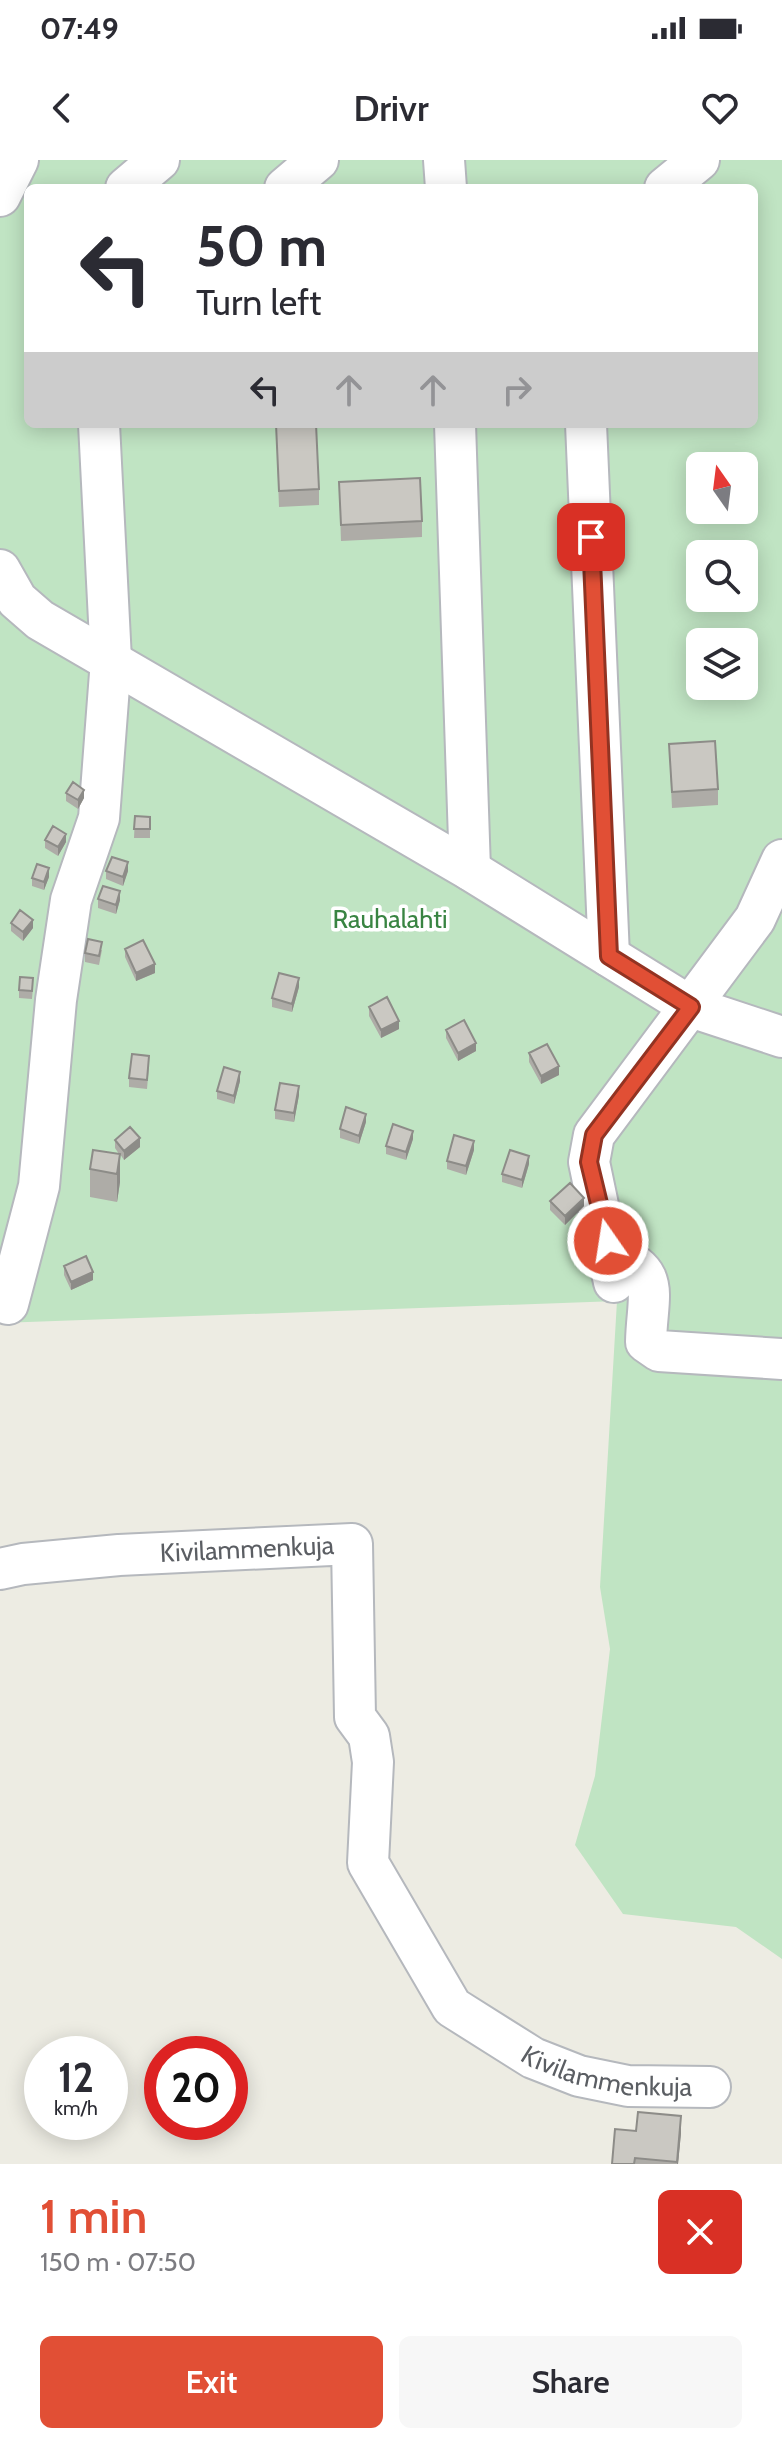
<!DOCTYPE html>
<meta charset="utf-8">
<style>
:root{--surface:#fff;--page:#f7f7f7;--text:#2b2b33;--muted:#7c7c81;--accent:#e14f35}
body{margin:0;font-family:Cabin,sans-serif;background:var(--page);color:var(--text);height:100vh;display:flex;flex-direction:column;font-size:30px;white-space:nowrap}
*{box-sizing:border-box;margin:0}
p{font-size:26px;color:var(--muted)}
.icon{flex:none;width:44px;height:44px;fill:none;stroke:currentColor;stroke-width:2;stroke-linecap:round;stroke-linejoin:round}
.map{position:relative;height:2004px;overflow:hidden}
.side{display:flex;flex-direction:column;background:var(--surface);flex:1}
.side>*{flex:none}
.top-card{position:absolute;left:24px;top:24px;width:734px;height:244px;border-radius:12px;box-shadow:0 4px 20px #0003;background:#fff;color:var(--text);overflow:hidden}
.needle{width:52px;rotate:346deg}
.fabs{position:absolute;left:686px;top:292px;display:grid;gap:16px}
.fabs a{display:grid;place-items:center;width:72px;height:72px;border-radius:12px;background:var(--surface);box-shadow:0 4px 20px #0003;font-size:40px}
.speed{position:absolute;left:24px;top:1876px;display:flex;gap:16px;font-size:40px;font-weight:700;text-align:center}
.speed>*{display:grid;place-content:center;width:104px;height:104px;border-radius:50%;background:var(--surface);box-shadow:0 4px 20px #0003;line-height:1}
.speed small{font-size:20px;font-weight:400}
.speed .limit{border:12px solid #d22;background:#fff;color:#111}
.pin{position:absolute;display:grid;place-items:center;width:68px;height:68px;color:#fff;margin:-34px;border-radius:16px;box-shadow:0 4px 12px #0006}
.me{position:absolute;width:88px;margin:-44px;rotate:347deg;stroke-linejoin:round;filter:drop-shadow(0 0 6px #0008)}
.turn{display:flex;align-items:center;gap:28px;height:168px;padding:0 40px;font-size:36px}
.turn .icon{width:104px;height:104px;stroke-width:2.5}
.turn b{display:block;font-size:56px;line-height:68px}
.lanes{display:flex;align-items:center;height:76px;padding:0 40px;background:#0003;justify-content:center;gap:40px;direction:ltr}
.lanes .off{opacity:.35}
.round{display:grid;place-items:center;flex:none;width:84px;height:84px;border-radius:12px;background:var(--page)}
.summary{display:flex;align-items:center;justify-content:space-between;height:136px;padding:0 40px}
h1{font-size:48px;font-weight:600;line-height:60px;color:var(--accent)}
.cta{display:flex;gap:16px;margin-top:auto;padding:16px 40px}
.cta a{flex:1;height:92px;border-radius:12px;background:var(--accent);color:#fff;font-size:32px;font-weight:600;line-height:92px;text-align:center}
.cta a+a{background:var(--page);color:var(--text)}
.status{display:flex;justify-content:space-between;align-items:center;height:56px;padding:0 40px;background:var(--surface);direction:ltr}
.status svg{height:22px;fill:currentColor}
header{display:flex;justify-content:space-between;align-items:center;height:104px;padding:0 40px;background:var(--surface);font-size:36px;font-weight:600}
.map>svg:first-child{display:block}
.green{fill:#c0e4c3;fill-rule:evenodd}
.lines{fill:none;stroke-linecap:round;stroke-linejoin:round}
.minor-casing{stroke:#b5b8bd;stroke-width:44}
.minor{stroke:#fff;stroke-width:40}
.wall{fill:#aeaca7}
.shaded-wall{fill:#8d8c88}
.building{fill:#cac8c2;stroke:#8d8c88;stroke-width:2}
.route-casing{stroke:#923322;stroke-width:20}
.route{stroke:#e14f35;stroke-width:14}
.labels{text-anchor:middle;stroke-width:7;stroke-linejoin:round;paint-order:stroke}
.park-label{font-size:26px;fill:#398442;stroke:#fff}
.street-label{font-size:26px;fill:#5b5e63;stroke:#fff}
</style>
<div class="status"><b>07:49</b><svg viewBox="0 0 49 12"><path d="M0 12V9h3v3zM5 12V6h3v6zM10 12V3h3v9zM15 12V0h3v12zM26 1h20v11H26zM47 4h2v5h-2z"/></svg></div>
<header><svg class="icon" aria-label="back" viewBox="0 0 24 24"><path d="M15 5l-7 7 7 7"/></svg>Drivr<svg class="icon" aria-label="heart" viewBox="0 0 24 24"><path d="M12 20l-8-8c-3-5 5-10 8-4 3-6 11-1 8 4z"/></svg></header>
<div class="map">
<svg width="782" height="2004" viewBox="0 0 782 2004">
<rect width="100%" height="100%" fill="#edece3"/>
<path class="green" d="M0 0H782V1799L736 1767 623 1754 575 1685 595 1616 610 1489 600 1427 617 1141 0 1163ZM28 28H754V264H28ZM700 306H744V350H700ZM700 394H744V438H700ZM700 482H744V526H700Z"/>
<g class="lines">
<g class="minor-casing">
<g id="minor">
<path d="M444 0 446 28"/>
<path d="M126 28 159 0"/>
<path d="M285 28 318 0"/>
<path d="M665 28 699 0"/>
<path d="M0 36 18 0"/>
<path d="M455 264 470 710"/>
<path d="M586 264 609 796"/>
<path d="M0 410 17 440 40 460 470 710 691 847 782 877"/>
<path d="M610 1092C663 1112 647 1133 646 1182L659 1191 782 1199"/>
<path d="M614 1122 589 1002 594 975 755 759 782 700"/>
<path d="M8 1144 39 1026 56 840 71 740 99 658 111 500 99 264"/>
<path id="s1" d="M0 1409 23 1404 119 1395 352 1384 355 1557 369 1576 373 1602 368 1703 452 1847 533 1898 579 1916 628 1926 710 1927"/>
</g>
</g>
<use href="#minor" class="minor"/>
</g>
<path class="wall" d="M276 264 319 329V345L279 347Z
M339 322 422 361V377L341 381Z
M669 584 718 629V645L672 648Z
M66 633 84 638 78 649 66 641Z
M135 656 150 657V678H134Z
M45 680 66 682 58 696 45 688Z
M106 711H128L123 726 106 719Z
M49 717 44 730 32 726V718Z
M98 739 120 740 116 754 98 748Z
M11 763 33 768 23 781 11 771Z
M125 789 155 813 136 821 125 797Z
M102 790 99 805 85 802V793Z
M33 827 32 839 19 838V830Z
M299 827 292 852 272 847V838Z
M369 847 399 869 381 878 369 856Z
M446 870 476 891 458 901 446 878Z
M529 893 559 915 541 924 529 902Z
M149 905 147 929 129 927V918Z
M240 921 234 944 217 939V931Z
M299 935 294 962 275 959V950Z
M366 962 359 984 340 978V969Z
M413 979 406 1000 386 994V986Z
M115 980 140 987 124 1000 120 994V1022L117 1042 90 1037V1009L119 994 115 988Z
M474 990 466 1015 447 1009V1001Z
M529 1004 522 1028 502 1022V1014Z
M550 1041 584 1046 565 1065 550 1050Z
M64 1106 93 1120 71 1130 64 1115Z
M636 1971 681 1973 678 2004H612Z"/>
<path class="shaded-wall" d="M84 630V638L78 649V640Z
M66 674V682L58 696V687Z
M128 702V711L123 726V717Z
M49 708V717L44 730V722Z
M120 731V740L116 754V745Z
M33 760V768L23 781V772Z
M155 804V813L136 821V813Z
M299 818V827L292 852V844Z
M399 861V869L381 878V870Z
M476 883V891L458 901V893Z
M559 906V915L541 924V916Z
M240 912V921L234 944V936Z
M299 926V935L294 962V953Z
M366 954V962L359 984V976Z
M413 971V979L406 1000V992Z
M140 978V987L124 1000V991Z
M474 981V990L466 1015V1006Z
M120 994V1022L117 1042V1014Z
M529 996V1004L522 1028V1020Z
M584 1038V1046L565 1065V1056Z
M93 1112V1120L71 1130V1122Z
M681 1956V1973L678 2004H677Z"/>
<path class="building" d="M276 264H316L319 329 279 331Z
M420 318 422 361 341 365 339 322Z
M715 581 718 629 672 632 669 584Z
M73 622 84 630 78 640 66 633Z
M135 656 150 657V669H134Z
M53 666 66 674 58 687 45 680Z
M112 697 128 702 123 717 106 711Z
M37 704 49 708 44 722 32 718Z
M103 726 120 731 116 745 98 739Z
M20 750 33 760 23 772 11 763Z
M88 779 102 782 99 796 85 793Z
M143 780 155 804 136 813 125 789Z
M279 813 299 818 292 844 272 838Z
M20 817 33 818 32 831 19 830Z
M387 837 399 861 381 870 369 847Z
M464 860 476 883 458 893 446 870Z
M547 884 559 906 541 916 529 893Z
M132 894 149 896 147 920 129 918Z
M224 907 240 912 234 936 217 931Z
M280 923 299 926 294 953 275 950Z
M346 947 366 954 359 976 340 969Z
M393 964 413 971 406 992 386 986Z
M130 967 140 978 124 991 115 980Z
M454 975 474 981 466 1006 447 1001Z
M93 990 120 994 117 1014 90 1009Z
M510 990 529 996 522 1020 502 1014Z
M570 1023 584 1038 565 1056 550 1041Z
M86 1096 93 1112 71 1122 64 1106Z
M638 1952 681 1956 677 2002 635 1998 634 2004H612L615 1969 636 1971Z"/>
<g class="lines">
<g class="route-casing">
<path id="route" d="M591 377 609 796 691 847 594 975 589 1002 608 1081"/>
</g>
<use href="#route" class="route"/>
</g>
<g class="labels">
<g class="park-label">
<text x="390" y="768">Rauhalahti</text>
</g>
<g class="street-label">
<text dy="9" stroke="none"><textPath href="#s1" startOffset="248">Kivilammenkuja</textPath></text>
<text dy="9" stroke="none"><textPath href="#s1" startOffset="1016">Kivilammenkuja</textPath></text>
</g>
</g>
</svg>
<div class="fabs">
<a><svg class="needle" viewBox="-14 -14 28 28"><path d="M0-13l5 13h-10z" fill="#e53935"/><path d="M0 13l5-13h-10z" fill="#7c7c81"/></svg></a>
<a><svg class="icon" aria-label="search" viewBox="0 0 24 24"><circle cx="10" cy="10" r="6"/><path d="M15 15l6 6"/></svg></a>
<a><svg class="icon" aria-label="layers" viewBox="0 0 24 24"><path d="M12 4l9 5-9 5-9-5zM3 14l9 5 9-5"/></svg></a>
</div>
<div class="speed"><div>12<small>km/h</small></div><div class="limit">20</div></div>
<div class="pin" style="left:591px;top:377px;background:#d93025"><svg class="icon" aria-label="arrive" viewBox="0 0 24 24"><path d="M6 21V4h12l-3 4 3 4H6"/></svg></div>
<svg class="me" style="left:608px;top:1081px" viewBox="-20 -20 40 40"><circle r="17" fill="#e14f35" stroke="#fff" stroke-width="3"/><path d="M0-11L8 9 0 5-8 9z" fill="#fff"/></svg>
<div class="top-card">
<div class="turn"><svg class="icon" aria-label="left" viewBox="0 0 24 24"><path d="M17 20v-9H6M10 6l-5 5 5 5"/></svg><div><b>50 m</b>Turn left</div></div>
<div class="lanes"><svg class="icon" aria-label="left" viewBox="0 0 24 24"><path d="M17 20v-9H6M10 6l-5 5 5 5"/></svg><svg class="icon off" aria-label="ahead" viewBox="0 0 24 24"><path d="M12 20V5M6 11l6-6 6 6"/></svg><svg class="icon off" aria-label="ahead" viewBox="0 0 24 24"><path d="M12 20V5M6 11l6-6 6 6"/></svg><svg class="icon off" aria-label="right" viewBox="0 0 24 24"><path d="M7 20v-9h11M14 6l5 5-5 5"/></svg></div>
</div>
</div>
<section class="side">
<div class="summary"><div><h1>1 min</h1><p>150 m · 07:50</p></div><a class="round" style="background:#d93025;color:#fff"><svg class="icon" aria-label="close" viewBox="0 0 24 24"><path d="M6 6l12 12M18 6L6 18"/></svg></a></div>
<div class="cta"><a>Exit</a><a>Share</a></div>
</section>
